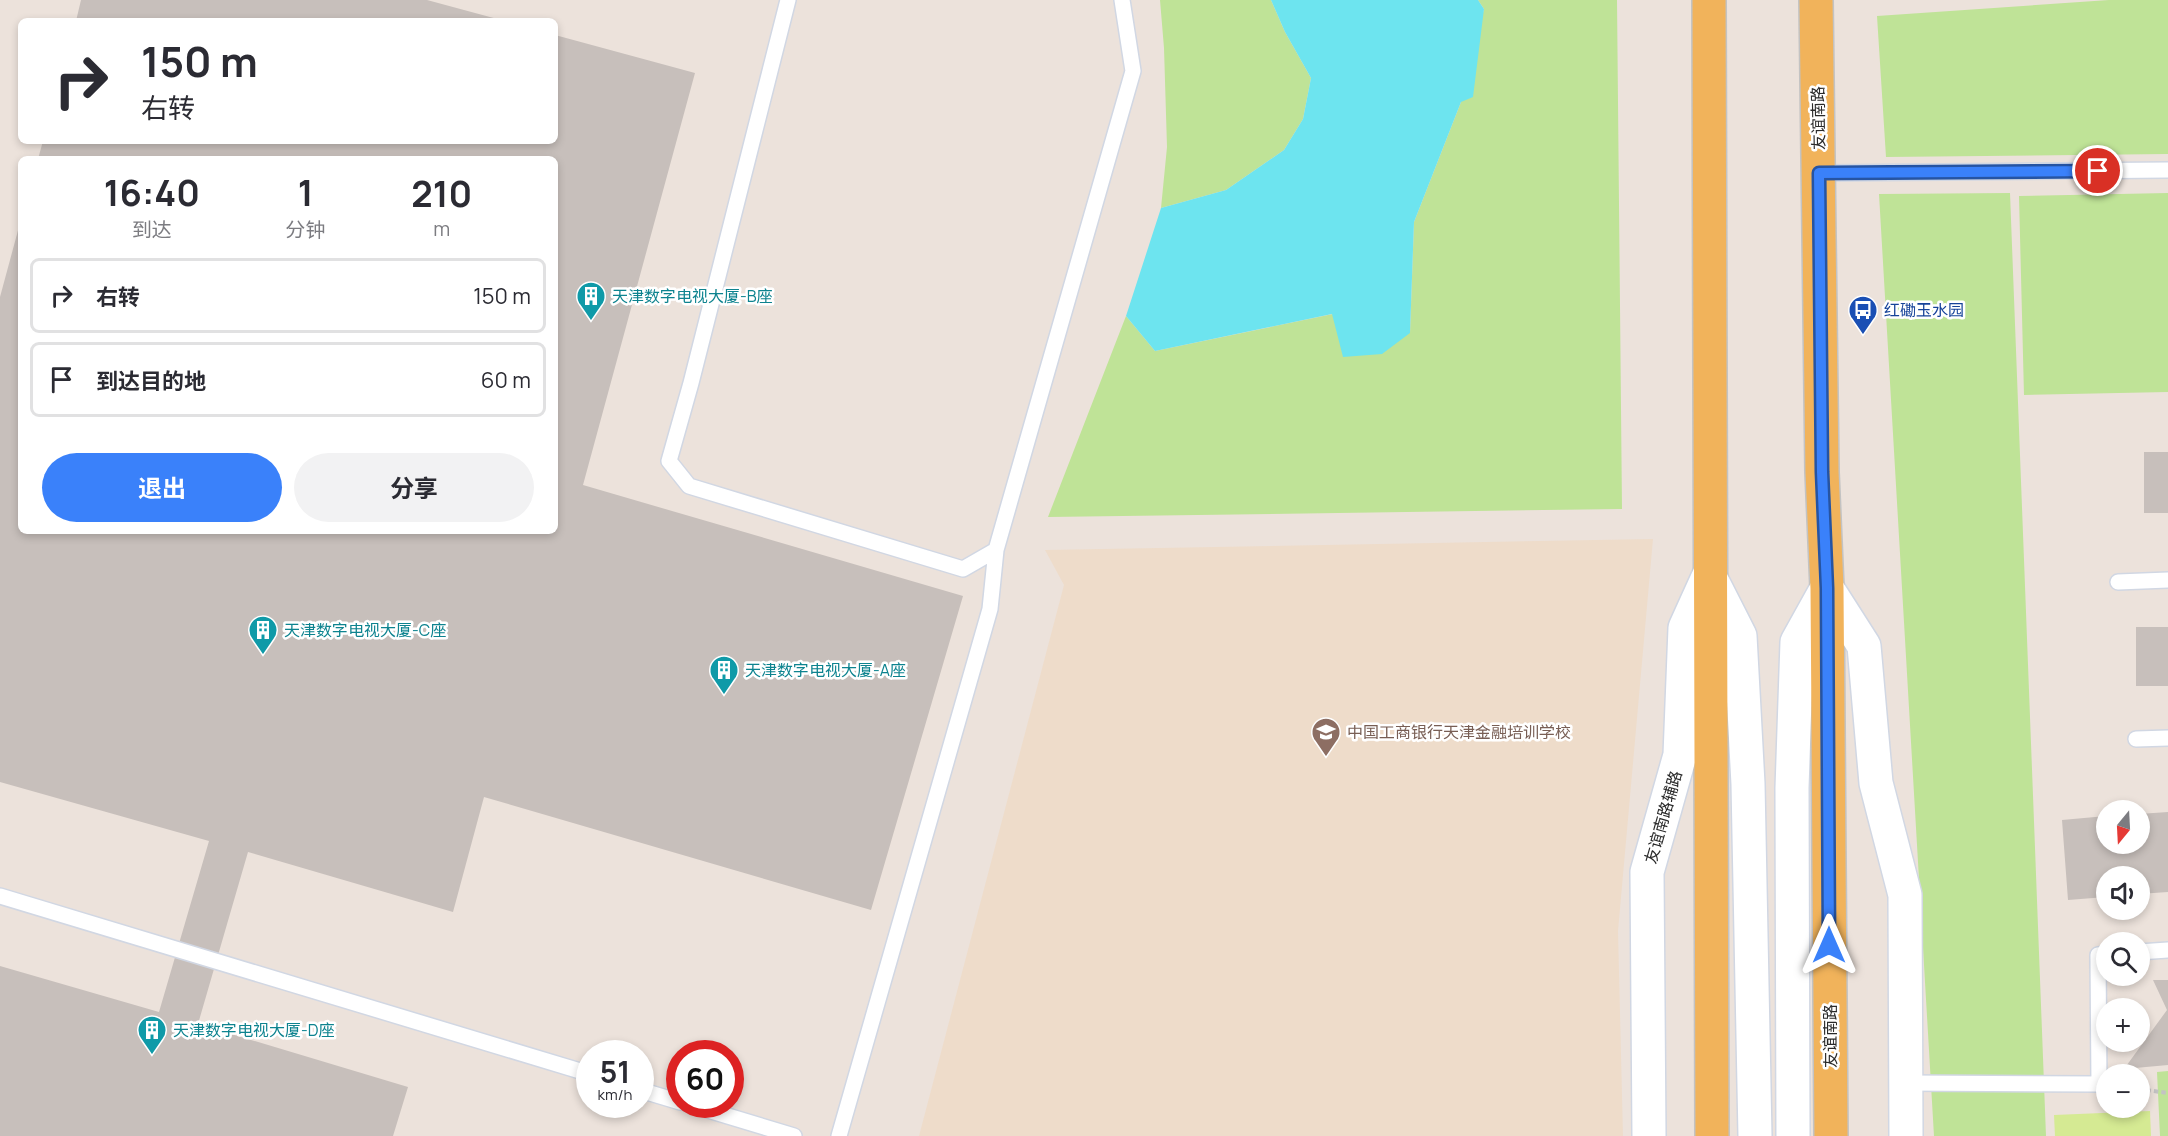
<!DOCTYPE html>
<html lang="zh">
<meta charset="utf-8">
<style>
:root{--surface:#fff;--page:#f2f2f3;--text:#2b2b33;--muted:#7c7c81;--line:#e1e1e2;--accent:#3a81fa}
body{margin:0;font-family:Manrope,"Noto Sans SC",sans-serif;background:var(--page);color:var(--text);height:100vh;display:flex;flex-direction:column;font-size:22px;white-space:nowrap}
*{box-sizing:border-box;margin:0}
p{font-size:20px;color:var(--muted)}
.icon{flex:none;width:33px;height:33px;fill:none;stroke:currentColor;stroke-width:2;stroke-linecap:round;stroke-linejoin:round}
.map{position:relative;flex:1;overflow:hidden}
.drawer{position:absolute;left:18px;top:156px;width:540px;height:378px;display:flex;flex-direction:column;background:var(--surface);border-radius:9px;box-shadow:0 3px 9px #0003}
.drawer>*{flex:none}
.hud{position:absolute;left:18px;top:18px;width:540px;height:126px;border-radius:9px;box-shadow:0 3px 9px #0003;background:#fff;color:var(--text);overflow:hidden}
.needle{width:39px;rotate:198deg}
.controls{position:absolute;left:2096px;top:800px;display:grid;gap:12px}
.controls a{display:grid;place-items:center;width:54px;height:54px;border-radius:50%;background:var(--surface);box-shadow:0 3px 9px #0003;font-size:30px}
.speed{position:absolute;left:576px;top:1040px;display:flex;gap:12px;font-size:30px;font-weight:700;text-align:center}
.speed>*{display:grid;place-content:center;width:78px;height:78px;border-radius:50%;background:var(--surface);box-shadow:0 3px 9px #0003;line-height:1}
.speed small{font-size:15px;font-weight:400}
.speed .limit{border:9px solid #d22;background:#fff;color:#111}
.pin{position:absolute;display:grid;place-items:center;width:51px;height:51px;color:#fff;margin:-26px;border:3px solid #fff;border-radius:50%;box-shadow:0 2px 6px #0007}
.me{position:absolute;width:66px;margin:-33px;rotate:0deg;stroke-linejoin:round;filter:drop-shadow(0 0 4px #0008)}
.turn{display:flex;align-items:center;gap:21px;height:126px;padding:0 24px;font-size:27px}
.turn .icon{width:78px;height:78px;stroke-width:2.5}
.turn b{display:block;font-size:42px;line-height:51px}
.eta{display:flex;justify-content:space-evenly;align-items:center;height:102px;text-align:center}
.eta b{font-size:36px;font-weight:700;line-height:42px}
.action{display:flex;gap:12px;margin-top:auto;padding:12px 24px}
.action a{flex:1;height:69px;border-radius:36px;background:var(--accent);color:#fff;font-size:24px;font-weight:700;line-height:69px;text-align:center}
.action a+a{background:var(--page);color:var(--text)}
ul{padding:0;list-style:none}
li{display:flex;align-items:center;gap:18px;height:75px;margin:0 12px 9px;padding:0 12px;border:3px solid var(--line);border-radius:9px}
li div{flex:1}
li b{display:block;font-size:22px}
li em{font-style:normal}
.map>svg:first-child{display:block}
.education{fill:#eedcca}
.green{fill:#bfe397}
.pitch{fill:#d5ea93}
.water{fill:#6de4ef}
.building{fill:#c7bfbb}
.lines{fill:none;stroke-linecap:round;stroke-linejoin:round}
.service-casing{stroke:#d1d7e3;stroke-width:18}
.tertiary-casing{stroke:#d1d7e3;stroke-width:36}
.primary-casing{stroke:#c3c3c3;stroke-width:36}
.path{stroke:#c3c3c3;stroke-width:4;stroke-dasharray:4.5 3;stroke-linecap:butt}
.service{stroke:#fff;stroke-width:15}
.tertiary{stroke:#fff;stroke-width:33}
.primary{stroke:#f1b35b;stroke-width:33}
.route-casing{stroke:#2654a2;stroke-width:15}
.route{stroke:#3a81fa;stroke-width:10}
.labels{text-anchor:middle;stroke-width:5;stroke-linejoin:round;paint-order:stroke}
.street-label{font-size:16px;fill:#2a2a2a;stroke:#fff}
.culture-label{font-size:16px;fill:#0d838f;stroke:#fff;text-anchor:start}
.transit-label{font-size:16px;fill:#164399;stroke:#fff;text-anchor:start}
.education-label{font-size:16px;fill:#785e54;stroke:#fff;text-anchor:start}
</style>
<div class="map">
<svg width="2168" height="1136" viewBox="0 0 2168 1136">
<rect width="100%" height="100%" fill="#ece2db"/>
<path class="education" d="M1653 539 1618 931 1623 1136H919L1064 585 1045 550Z"/>
<path class="green" d="M1160 0H1271L1285 32 1311 78 1303 119 1284 150 1226 190 1161 208 1167 147 1164 48Z
M1478 0H1617L1622 509 1048 517 1126 316 1155 351 1333 314 1410 333 1414 222 1461 102 1484 9Z
M2109 0H2168V154L1886 157 1877 16Z
M2010 193 2046 1136H1934L1879 194Z
M2168 193V392L2024 395 2019 196Z
M2168 1071V1136H2160L2157 1072Z"/>
<path class="pitch" d="M2150 1111 2151 1136H2055L2054 1115Z"/>
<path class="water" d="M1271 0H1478L1484 9 1473 97 1461 102 1414 222 1410 333 1382 354 1343 357 1332 314 1155 351 1126 316 1161 208 1226 190 1284 150 1303 119 1311 78 1285 32Z"/>
<path class="building" d="M81 0H427L501 20 76 21Z
M555 35 695 73 583 485 963 596 871 910 484 797 453 912 248 852 198 1024 408 1087 393 1136H0V966L159 1012 209 841 0 782V297L20 223 21 531H555V159H38L43 141H555Z
M2144 452H2168V513H2144Z
M2136 627H2168V686H2136Z
M2168 812V892L2139 894V876H2106V897L2068 900 2062 820 2106 816V843H2139V814Z
M2153 980H2168V1065L2124 1069 2167 1010Z"/>
<g class="lines">
<g class="service-casing">
<path id="service" d="M788 0 691 383 669 461 689 486 963 569 996 550 1133 71 1122 0
M1819 173 2168 170
M2118 582 2168 580
M2136 739 2168 738
M0 896 590 1074
M2139 952 2168 950
M1905 1083 2099 1084 2098 955 2106 954
M640 1090 680 1102
M688 1104 794 1136
M839 1136 990 609 996 550"/>
</g>
<g class="tertiary-casing">
<path id="tertiary" d="M1709 575 1740 636 1748 784 1755 1136
M1649 1136 1647 872 1680 755 1685 628 1709 575
M1793 1136 1792 788 1797 642 1827 588 1864 646 1876 783 1905 895 1906 1136"/>
</g>
<g class="primary-casing">
<path id="primary" d="M1709 0C1711 379 1710 757 1712 1136
M1816 0 1822 472 1827 588 1831 1136"/>
</g>
<path class="path" d="M2139 1089 2168 1093"/>
<use href="#service" class="service"/>
<use href="#tertiary" class="tertiary"/>
<use href="#primary" class="primary"/>
</g>
<g class="lines">
<g class="route-casing">
<path id="route" d="M1829 945 1827 588 1822 472 1819 173 2098 171"/>
</g>
<use href="#route" class="route"/>
</g>
<defs>
<g id="building-pin" transform="scale(1.5)"><path d="M0 17L-7.5 6A9.5 9.5 0 1 1 7.5 6Z" fill="#0f9aa8" stroke="#fff"/><path d="M-4-6H4V6H1V3H-1V6H-4ZM-2.5-4.3h1.7v1.8h-1.7ZM.8-4.3h1.7v1.8H.8ZM-2.5-1h1.7V.8h-1.7ZM.8-1h1.7V.8H.8Z" fill="#fff"/></g>
<g id="bus-pin" transform="scale(1.5)"><path d="M0 17L-7.5 6A9.5 9.5 0 1 1 7.5 6Z" fill="#1a4fb4" stroke="#fff"/><path d="M-5-6H5V4H4V6H2V4H-2V6H-4V4H-5ZM-3.5-4V0h7V-4ZM-3.5 1.2v1.5H-2V1.2ZM2 1.2v1.5H3.5V1.2Z" fill="#fff"/></g>
<g id="school-pin" transform="scale(1.5)"><path d="M0 17L-7.5 6A9.5 9.5 0 1 1 7.5 6Z" fill="#8d6e63" stroke="#fff"/><path d="M0-5L7-2L0 1L-7-2ZM-4 1L0 2.5L4 1V4Q0 6-4 4Z" fill="#fff"/></g>
</defs>
<g fill-rule="evenodd">
<use href="#building-pin" x="591" y="296"/>
<use href="#bus-pin" x="1863" y="310"/>
<use href="#building-pin" x="263" y="630"/>
<use href="#building-pin" x="724" y="670"/>
<use href="#school-pin" x="1326" y="732"/>
<use href="#building-pin" x="152" y="1030"/>
</g>
<g class="labels">
<g class="street-label">
<text transform="translate(1818 118) rotate(-91)" y="6">友谊南路</text>
<text transform="translate(1663 817) rotate(-74)" y="6">友谊南路辅路</text>
<text transform="translate(1830 1036) rotate(-90)" y="6">友谊南路</text>
</g>
<g class="culture-label">
<text x="612" y="302">天津数字电视大厦-B座</text>
<text x="284" y="636">天津数字电视大厦-C座</text>
<text x="745" y="676">天津数字电视大厦-A座</text>
<text x="173" y="1036">天津数字电视大厦-D座</text>
</g>
<g class="transit-label">
<text x="1884" y="316">红磡玉水园</text>
</g>
<g class="education-label">
<text x="1347" y="738">中国工商银行天津金融培训学校</text>
</g>
</g>
</svg>
<div class="controls">
<a><svg class="needle" viewBox="-14 -14 28 28"><path d="M0-13l5 13h-10z" fill="#e53935"/><path d="M0 13l5-13h-10z" fill="#7c7c81"/></svg></a>
<a><svg class="icon" aria-label="sound" viewBox="0 0 24 24"><path d="M4 9h4l5-4v14l-5-4H4zM17 9q2 3 0 6"/></svg></a>
<a><svg class="icon" aria-label="search" viewBox="0 0 24 24"><circle cx="10" cy="10" r="6"/><path d="M15 15l6 6"/></svg></a>
<a>+</a>
<a>−</a>
</div>
<div class="speed"><div>51<small>km/h</small></div><div class="limit">60</div></div>
<div class="pin" style="left:2098px;top:171px;background:#d93025"><svg class="icon" aria-label="arrive" viewBox="0 0 24 24"><path d="M6 21V4h12l-3 4 3 4H6"/></svg></div>
<svg class="me" style="left:1829px;top:945px" viewBox="-20 -20 40 40"><path d="M0-17L14 15 0 8-14 15z" fill="#3a81fa" stroke="#fff" stroke-width="4"/></svg>
<div class="hud">
<div class="turn"><svg class="icon" aria-label="right" viewBox="0 0 24 24"><path d="M7 20v-9h11M14 6l5 5-5 5"/></svg><div><b>150 m</b>右转</div></div>
</div>
<section class="drawer">
<div class="eta">
<div><b>16:40</b><p>到达</p></div>
<div><b>1</b><p>分钟</p></div>
<div><b>210</b><p>m</p></div>
</div>
<ul>
<li><svg class="icon" aria-label="right" viewBox="0 0 24 24"><path d="M7 20v-9h11M14 6l5 5-5 5"/></svg><div><b>右转</b></div><em>150 m</em></li>
<li><svg class="icon" aria-label="arrive" viewBox="0 0 24 24"><path d="M6 21V4h12l-3 4 3 4H6"/></svg><div><b>到达目的地</b></div><em>60 m</em></li>
</ul>
<div class="action"><a>退出</a><a>分享</a></div>
</section>
</div>
